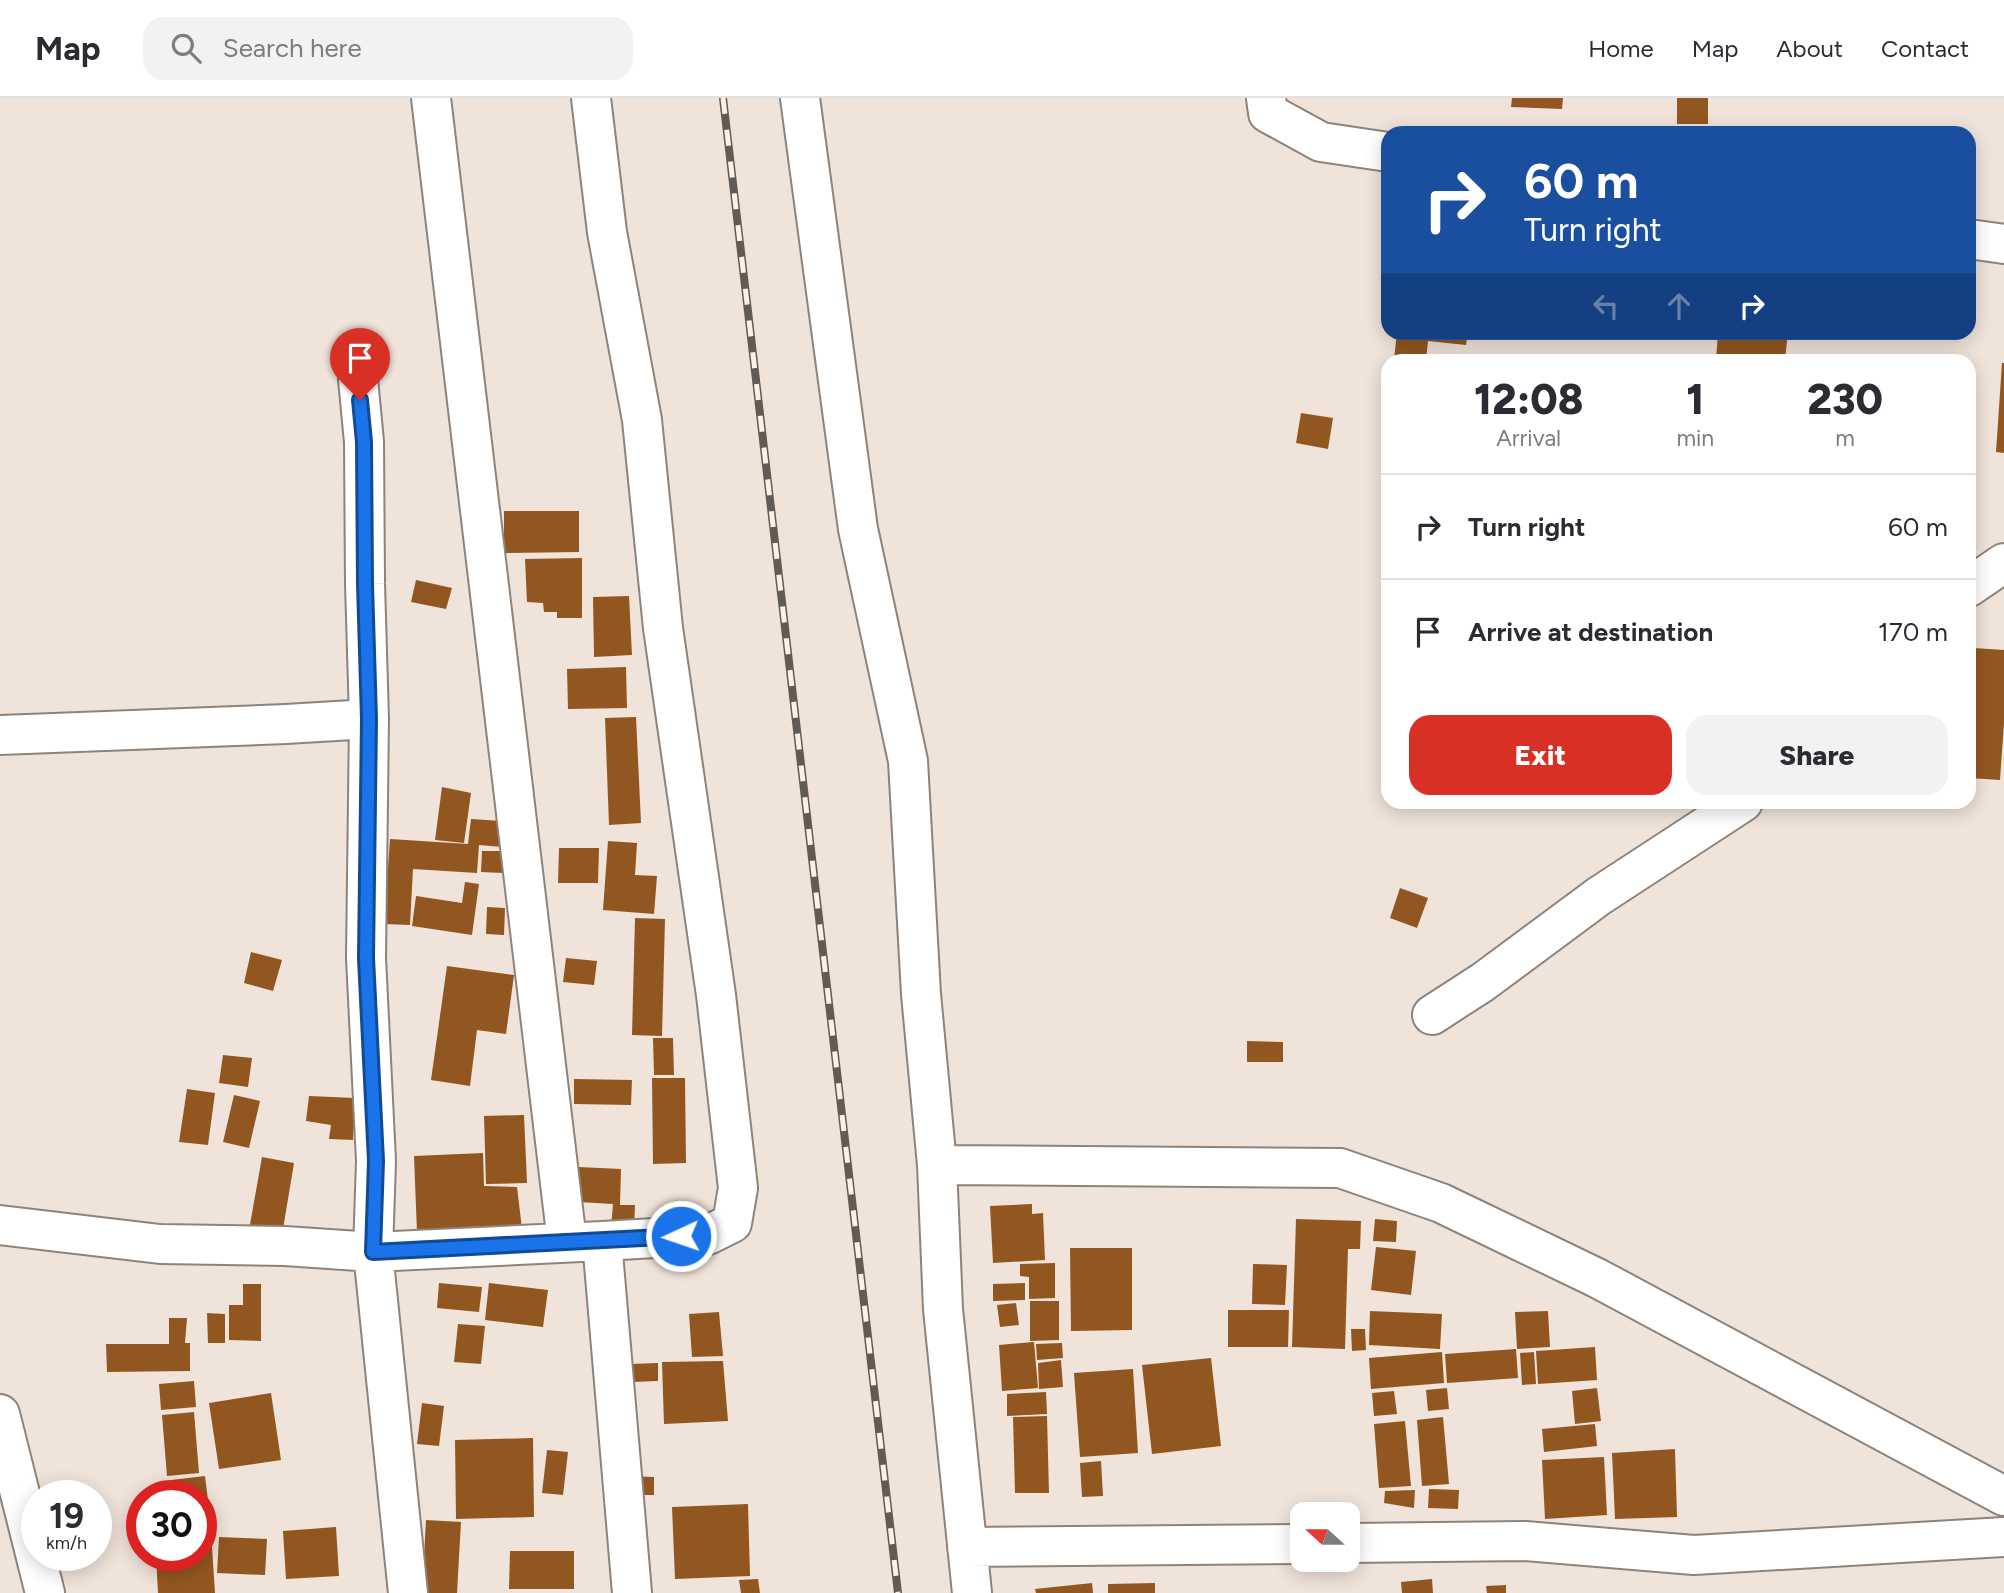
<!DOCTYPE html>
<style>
:root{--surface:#fff;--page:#f2f2f3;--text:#2b2b33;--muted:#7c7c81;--line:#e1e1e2;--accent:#d93025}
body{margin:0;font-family:Figtree,sans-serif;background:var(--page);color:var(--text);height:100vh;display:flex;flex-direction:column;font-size:26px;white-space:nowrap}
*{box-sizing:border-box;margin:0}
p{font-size:23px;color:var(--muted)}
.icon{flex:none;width:38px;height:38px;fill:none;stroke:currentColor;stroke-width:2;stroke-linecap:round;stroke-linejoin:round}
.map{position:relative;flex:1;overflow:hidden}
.side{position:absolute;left:1381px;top:256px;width:595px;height:455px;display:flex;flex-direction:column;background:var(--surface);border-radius:21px;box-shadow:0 4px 18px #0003}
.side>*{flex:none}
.banner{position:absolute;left:1381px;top:28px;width:595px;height:214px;border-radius:21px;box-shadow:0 4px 18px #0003;background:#1a4fa0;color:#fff;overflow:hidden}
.needle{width:46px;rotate:291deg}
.controls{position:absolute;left:1290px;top:1404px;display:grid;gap:14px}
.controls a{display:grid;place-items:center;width:70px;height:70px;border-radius:14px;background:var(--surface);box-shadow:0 4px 18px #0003;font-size:35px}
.speed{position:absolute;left:21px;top:1382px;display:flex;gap:14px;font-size:35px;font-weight:700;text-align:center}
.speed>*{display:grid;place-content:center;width:91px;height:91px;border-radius:50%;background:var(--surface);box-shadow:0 4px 18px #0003;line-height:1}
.speed small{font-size:18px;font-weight:400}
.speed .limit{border:10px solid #d22;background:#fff;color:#111}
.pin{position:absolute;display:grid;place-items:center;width:60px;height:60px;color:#fff;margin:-72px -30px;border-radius:50% 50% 50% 0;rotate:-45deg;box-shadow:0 0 7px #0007}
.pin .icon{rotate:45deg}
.me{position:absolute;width:77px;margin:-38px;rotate:267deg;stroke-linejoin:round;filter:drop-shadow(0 0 5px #0008)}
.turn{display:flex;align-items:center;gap:24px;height:147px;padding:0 28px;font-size:32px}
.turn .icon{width:91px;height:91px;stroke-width:2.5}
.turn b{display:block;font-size:49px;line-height:60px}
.lanes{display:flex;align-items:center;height:66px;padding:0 28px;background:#0003;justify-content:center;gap:35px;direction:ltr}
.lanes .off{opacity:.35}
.eta{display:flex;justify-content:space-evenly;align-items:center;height:119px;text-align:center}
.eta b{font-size:42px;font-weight:800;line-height:49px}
.action{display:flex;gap:14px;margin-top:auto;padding:14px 28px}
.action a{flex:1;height:80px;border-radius:21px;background:var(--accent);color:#fff;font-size:28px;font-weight:800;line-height:80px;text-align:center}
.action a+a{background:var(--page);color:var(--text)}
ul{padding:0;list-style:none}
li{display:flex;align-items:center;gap:21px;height:105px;padding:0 28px;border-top:2px solid var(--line)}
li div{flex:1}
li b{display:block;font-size:26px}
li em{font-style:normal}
header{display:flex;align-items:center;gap:42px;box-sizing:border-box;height:98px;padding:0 35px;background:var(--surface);border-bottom:2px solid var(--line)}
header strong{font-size:33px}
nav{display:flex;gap:38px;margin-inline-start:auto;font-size:24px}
.search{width:490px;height:63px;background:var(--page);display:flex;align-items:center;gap:18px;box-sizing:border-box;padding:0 24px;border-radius:21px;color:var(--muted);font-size:26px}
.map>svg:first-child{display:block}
.building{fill:#925720}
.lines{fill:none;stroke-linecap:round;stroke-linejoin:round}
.minor-casing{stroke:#8e837a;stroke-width:42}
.minor{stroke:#fff;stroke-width:38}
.rail-casing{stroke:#625a55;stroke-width:8}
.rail{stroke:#fdf0e7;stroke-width:5;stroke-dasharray:16;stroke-linecap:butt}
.route-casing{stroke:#114b97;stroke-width:18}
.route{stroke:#1a73e8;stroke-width:12}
</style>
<header>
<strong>Map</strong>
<div class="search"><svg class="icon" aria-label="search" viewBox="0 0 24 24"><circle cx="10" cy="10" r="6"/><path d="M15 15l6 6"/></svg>Search here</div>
<nav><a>Home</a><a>Map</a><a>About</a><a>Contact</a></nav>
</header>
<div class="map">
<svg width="2004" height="1495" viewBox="0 0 2004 1495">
<rect width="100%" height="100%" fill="#f0e3da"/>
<path class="building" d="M1512 0H1563L1562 11 1511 9Z
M1677 0H1708V26H1677Z
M1397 234H1468L1466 247 1428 243 1426 262H1394Z
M1718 234H1788L1785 262H1716Z
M2002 265H2004V355L1996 354Z
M1301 315 1333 320 1328 351 1296 345Z
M504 413H579V454L504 455Z
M582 460V520H557V514H544L543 505 527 504 525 461Z
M416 482 452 490 446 511 411 504Z
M629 498 632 557 594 559 593 499Z
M1974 550 2004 552V625L2000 682 1969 680V641Z
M626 569 627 610 568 611 567 571Z
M636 619 641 725 609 727 605 620Z
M442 689 471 695 464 745 435 742Z
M471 721 502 723V749L479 747 477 775 413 771 410 827 384 826 390 741 468 746Z
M608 743 637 745 635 777 657 778 654 816 603 812Z
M559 750H599L598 785H558Z
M482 753H503V775L481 774Z
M465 784 479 786 472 837 412 828 416 798 462 805Z
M1400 790 1428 800 1417 830 1390 820Z
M487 809 505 810 504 837 486 836Z
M635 820 665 821 662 938 632 937Z
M251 854 282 862 273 893 244 885Z
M566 860 597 863 594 887 563 884Z
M447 868 514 877 506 936 477 932 470 988 431 982Z
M653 940H673L674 977H654Z
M1247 943 1283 944V964H1247Z
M223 957 252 960 248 989 219 985Z
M652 980H685L686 1065 653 1066Z
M574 981 632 982 631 1007 574 1006Z
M187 991 215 995 208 1047 179 1044Z
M234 997 260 1003 249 1050 223 1044Z
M309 998 355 1000 353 1042 329 1041 331 1027 306 1023Z
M524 1017 527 1085 486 1086 484 1018Z
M483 1055 484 1088 517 1089 522 1131 417 1135 414 1058Z
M262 1059 294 1065 282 1137 249 1132Z
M579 1069 621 1071 620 1107H635L634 1131 611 1130 613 1106 578 1104Z
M1032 1106V1116L1043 1115 1045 1162 993 1165 990 1108Z
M1296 1121 1361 1123 1360 1151H1348L1345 1251 1292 1249Z
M1375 1121 1397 1123 1396 1144 1373 1143Z
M1376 1149 1416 1153 1411 1197 1371 1192Z
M1070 1150H1132V1232L1071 1233Z
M1055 1165V1200L1029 1201V1179L1020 1178V1166Z
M1253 1166 1287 1167 1285 1207 1252 1206Z
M439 1185 482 1189 479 1214 437 1210Z
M489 1185 548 1192 543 1229 485 1222Z
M1025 1185V1202L993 1203V1186Z
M243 1186H261V1243L229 1242V1207H243Z
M1030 1203H1059V1242L1030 1243Z
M1016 1205 1019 1227 1000 1229 997 1207Z
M1228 1212H1289L1288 1249H1228Z
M1370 1213 1442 1216 1440 1251 1369 1247Z
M1548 1213 1550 1249 1517 1251 1515 1214Z
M719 1214 723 1258 692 1259 689 1216Z
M207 1215 225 1216V1245H208Z
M169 1220H187L185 1245H190V1273L107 1274 106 1246H169Z
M458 1226 485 1228 481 1266 454 1264Z
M1351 1231H1365L1366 1252 1352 1253Z
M1034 1244 1038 1290 1002 1293 999 1247Z
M1062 1245 1063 1260 1037 1262 1036 1246Z
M1595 1249 1597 1282 1538 1286 1536 1253Z
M1516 1251 1518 1280 1447 1285 1445 1256Z
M1442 1254 1444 1285 1371 1291 1369 1260Z
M1534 1254 1536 1286 1522 1287 1520 1255Z
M1211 1260 1221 1348 1152 1356 1142 1267Z
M1061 1262 1063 1289 1039 1291 1038 1265Z
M723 1263 728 1323 664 1326 662 1264Z
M658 1265V1283L632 1284 631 1266Z
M1133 1271 1138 1355 1080 1359 1074 1275Z
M194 1283 196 1309 161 1312 159 1286Z
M1447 1290 1449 1311 1428 1313 1426 1292Z
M1597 1290 1601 1323 1575 1326 1572 1293Z
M1394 1293 1397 1316 1374 1318 1372 1295Z
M1046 1294 1047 1316 1007 1318V1296Z
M271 1295 281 1362 219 1371 209 1305Z
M422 1305 444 1308 439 1348 417 1346Z
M194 1314 199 1375 167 1378 162 1317Z
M1047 1318 1049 1395H1015L1013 1319Z
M1443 1319 1449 1386 1422 1388 1417 1322Z
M1405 1323 1411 1388 1379 1390 1374 1326Z
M1595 1326 1597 1348 1544 1354 1542 1331Z
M533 1340 534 1419 456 1421 455 1342Z
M1675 1351 1677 1419 1615 1421 1612 1355Z
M547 1352 568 1354 563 1397 542 1395Z
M1604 1359 1607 1417 1545 1421 1542 1362Z
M1101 1363 1103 1398 1082 1399 1080 1365Z
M205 1378 213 1443 201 1445V1398H173L171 1382Z
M628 1378 654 1379V1397H628Z
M1429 1391 1459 1392 1458 1411 1428 1410Z
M1415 1392 1414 1410 1384 1405 1385 1393Z
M748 1406 750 1478 675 1481 672 1409Z
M426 1422 461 1424 457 1495H422Z
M336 1429 339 1478 286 1481 283 1433Z
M219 1439 267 1441 265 1477 217 1475Z
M201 1449H212L215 1495H158L156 1458H201Z
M510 1453H574V1491H509Z
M758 1481 760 1495H741L739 1482Z
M1432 1481 1433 1495H1402L1401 1484Z
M1092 1485 1093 1495H1036L1035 1491Z
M1155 1485V1495H1108V1486Z
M1506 1487V1495H1487L1486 1488Z"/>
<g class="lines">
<g class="minor-casing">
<path id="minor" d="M431 0 567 1144
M591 0 607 134 642 322 663 530 716 897 738 1090 732 1125 708 1137 602 1143
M800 0 858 431 908 663 921 896 937 1067 943 1211 972 1495
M1266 0 1268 15 1321 44 1388 54
M1969 141 2004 146
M358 281 364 344 365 486 369 621 366 860 376 1063 373 1154 408 1495
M1969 489 2004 465
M0 637 286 626 369 621
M1432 917 1483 884 1599 798 1743 704
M937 1067 1340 1070 1441 1105 1597 1180 2004 1398
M0 1127 160 1146 285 1148 373 1154 602 1143 632 1495
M0 1316 45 1495
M1348 1445 1525 1443 1694 1457 2004 1439
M967 1449 1302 1446"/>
</g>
<use href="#minor" class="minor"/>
<g class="rail-casing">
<path id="rail" d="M723 0 898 1495"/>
</g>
<use href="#rail" class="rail"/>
</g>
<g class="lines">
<g class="route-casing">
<path id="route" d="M360 302 364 344 365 486 369 621 366 860 376 1063 373 1154 681 1138"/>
</g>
<use href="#route" class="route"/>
</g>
</svg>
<div class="controls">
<a><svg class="needle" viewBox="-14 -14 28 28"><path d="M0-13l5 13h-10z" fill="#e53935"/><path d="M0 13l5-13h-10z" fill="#7c7c81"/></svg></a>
</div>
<div class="speed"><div>19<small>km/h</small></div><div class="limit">30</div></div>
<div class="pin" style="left:360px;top:302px;background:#d93025"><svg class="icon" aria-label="arrive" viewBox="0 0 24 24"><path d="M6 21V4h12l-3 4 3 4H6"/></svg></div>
<svg class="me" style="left:681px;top:1138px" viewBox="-20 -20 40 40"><circle r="17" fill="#1a73e8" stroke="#fff" stroke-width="3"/><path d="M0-11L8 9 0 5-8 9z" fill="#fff"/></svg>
<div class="banner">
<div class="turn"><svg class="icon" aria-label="right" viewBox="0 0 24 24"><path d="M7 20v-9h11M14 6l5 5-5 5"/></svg><div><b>60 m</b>Turn right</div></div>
<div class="lanes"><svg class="icon off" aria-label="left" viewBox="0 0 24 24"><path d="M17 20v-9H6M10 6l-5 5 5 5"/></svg><svg class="icon off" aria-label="ahead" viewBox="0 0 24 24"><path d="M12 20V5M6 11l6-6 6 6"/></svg><svg class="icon" aria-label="right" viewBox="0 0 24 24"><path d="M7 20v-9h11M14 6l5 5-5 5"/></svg></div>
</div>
<section class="side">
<div class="eta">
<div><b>12:08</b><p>Arrival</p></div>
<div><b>1</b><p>min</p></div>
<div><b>230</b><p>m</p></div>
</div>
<ul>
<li><svg class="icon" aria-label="right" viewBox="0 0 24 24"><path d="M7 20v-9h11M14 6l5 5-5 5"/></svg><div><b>Turn right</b></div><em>60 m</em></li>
<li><svg class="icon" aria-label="arrive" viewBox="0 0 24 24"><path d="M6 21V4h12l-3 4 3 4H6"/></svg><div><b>Arrive at destination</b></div><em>170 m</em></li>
</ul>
<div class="action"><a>Exit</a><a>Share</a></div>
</section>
</div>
